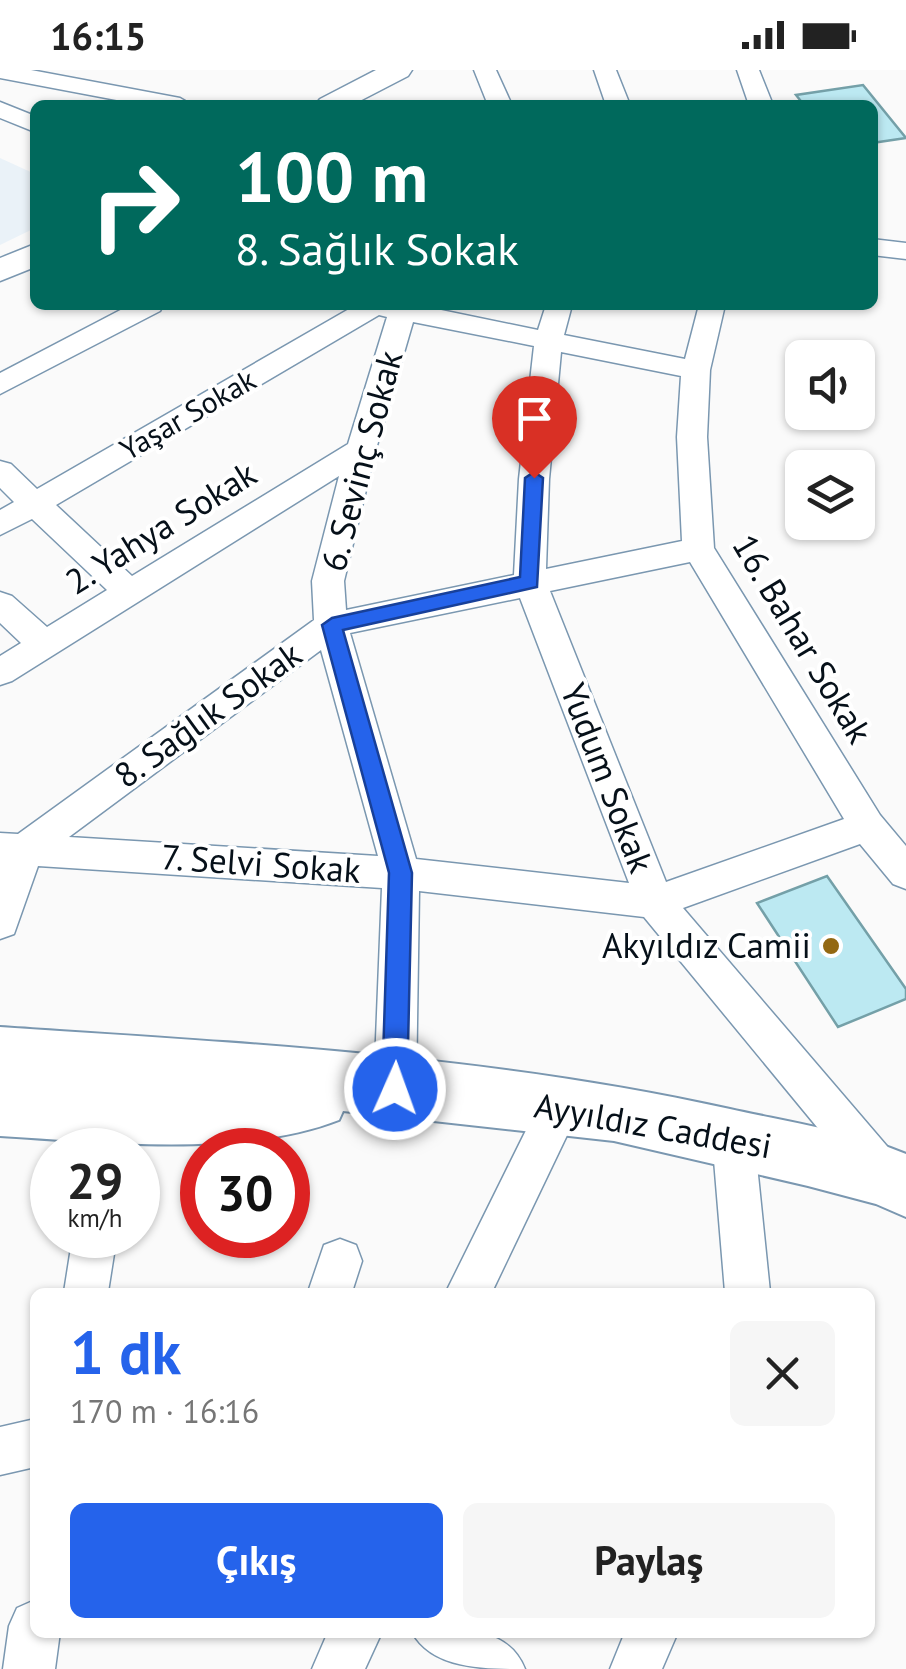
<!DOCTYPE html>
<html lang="tr">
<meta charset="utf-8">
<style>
:root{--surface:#fff;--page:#f6f6f6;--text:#222;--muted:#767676;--accent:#2563eb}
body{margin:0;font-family:"PT Sans",sans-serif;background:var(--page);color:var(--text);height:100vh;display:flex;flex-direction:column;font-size:38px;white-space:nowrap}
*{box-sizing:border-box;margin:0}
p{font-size:32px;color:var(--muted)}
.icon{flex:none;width:55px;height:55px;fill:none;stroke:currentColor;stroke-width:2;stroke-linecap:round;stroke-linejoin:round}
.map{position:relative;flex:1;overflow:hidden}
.panel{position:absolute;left:30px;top:1218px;width:845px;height:350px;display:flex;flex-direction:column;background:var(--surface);border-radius:15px;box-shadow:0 2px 8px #0004}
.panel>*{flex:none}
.top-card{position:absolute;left:30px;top:30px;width:848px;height:210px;border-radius:15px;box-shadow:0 2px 8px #0004;background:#00695c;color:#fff;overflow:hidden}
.tools{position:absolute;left:785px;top:270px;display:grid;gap:20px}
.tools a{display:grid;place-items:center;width:90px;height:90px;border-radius:15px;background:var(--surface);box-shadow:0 2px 8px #0004;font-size:50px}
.speed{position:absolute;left:30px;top:1058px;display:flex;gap:20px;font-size:50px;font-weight:700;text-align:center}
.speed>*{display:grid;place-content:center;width:130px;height:130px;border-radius:50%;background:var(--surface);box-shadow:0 2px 8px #0004;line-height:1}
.speed small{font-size:25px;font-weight:400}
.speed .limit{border:15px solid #d22;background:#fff;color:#111}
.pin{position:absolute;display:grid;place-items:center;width:85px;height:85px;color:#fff;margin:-102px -42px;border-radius:50% 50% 50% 0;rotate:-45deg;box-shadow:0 0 10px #0007}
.pin .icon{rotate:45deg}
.me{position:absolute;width:110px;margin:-55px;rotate:2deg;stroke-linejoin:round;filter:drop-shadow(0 0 8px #0008)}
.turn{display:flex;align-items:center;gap:35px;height:210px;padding:0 40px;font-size:45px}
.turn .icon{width:130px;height:130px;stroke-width:2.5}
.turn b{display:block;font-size:70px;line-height:85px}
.round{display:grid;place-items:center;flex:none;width:105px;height:105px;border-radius:15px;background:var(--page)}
.head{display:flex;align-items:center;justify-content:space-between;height:170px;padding:0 40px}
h1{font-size:60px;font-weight:600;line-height:75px;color:var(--accent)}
.primary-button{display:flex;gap:20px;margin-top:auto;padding:20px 40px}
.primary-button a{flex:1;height:115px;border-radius:15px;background:var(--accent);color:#fff;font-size:40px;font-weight:600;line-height:115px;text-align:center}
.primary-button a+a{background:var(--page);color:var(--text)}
.status{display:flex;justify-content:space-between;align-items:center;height:70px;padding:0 50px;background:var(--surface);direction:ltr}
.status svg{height:28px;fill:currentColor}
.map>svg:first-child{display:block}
.built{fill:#eaf2f8}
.building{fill:#bce9f2;stroke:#74a0a8;stroke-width:2.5}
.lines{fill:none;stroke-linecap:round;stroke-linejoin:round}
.minor-casing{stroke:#7a97b0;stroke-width:3}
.tertiary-casing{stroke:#7a97b0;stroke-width:3}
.secondary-casing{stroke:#7a97b0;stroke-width:4}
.minor{fill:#fff;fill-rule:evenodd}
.tertiary{fill:#fff;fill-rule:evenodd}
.secondary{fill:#fff;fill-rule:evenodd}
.route{fill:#2563eb;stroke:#184099;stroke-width:2.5}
.poi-dot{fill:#936812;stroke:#fff;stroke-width:4}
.labels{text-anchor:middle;stroke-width:8;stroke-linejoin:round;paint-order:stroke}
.far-street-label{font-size:30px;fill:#061019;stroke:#fff}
.street-label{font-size:35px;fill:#061019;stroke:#fff}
.poi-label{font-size:35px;fill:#061019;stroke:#fff;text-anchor:end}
</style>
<div class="status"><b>16:15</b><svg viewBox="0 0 49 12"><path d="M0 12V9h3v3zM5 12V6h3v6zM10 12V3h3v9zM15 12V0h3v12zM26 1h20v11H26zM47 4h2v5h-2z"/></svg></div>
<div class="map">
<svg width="906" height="1599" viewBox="0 0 906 1599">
<rect width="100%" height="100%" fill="#fafafa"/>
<path class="built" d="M0 88 35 104V158L0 175Z"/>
<path class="building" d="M863 15 906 68 872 73V35H804L796 25Z
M827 806 906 919V929L838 957 757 833Z"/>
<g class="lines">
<g class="minor-casing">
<path id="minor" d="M0 0H31L180 28 192 35H143L0 8Z
M474 0H496L512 35H488Z
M594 0H616L630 35H606Z
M737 0H759L773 35H749Z
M0 32 35 46V62L0 48Z
M872 169 906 173V189L872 185Z
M130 235H163L160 241 0 324V303Z
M356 235H417L538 260 546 235H572L564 265 685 289 699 235H725L710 300 707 367 714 478 880 745 906 776V819L893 814 860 774 683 838 898 1089 905 1104 898 1119 883 1125 868 1119 644 847 419 821 416 1019 410 1033 395 1038 380 1033 374 1019 382 818 38 796 14 864 0 869V763L18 764 314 550 312 511 339 406 12 611 0 615V586L21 573 0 553V522L12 526 47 557 107 520 32 449 0 465V440L14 432 0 418V391L11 394 37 419ZM379 245 387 247 348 374 132 506 56 435ZM413 252 534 276 519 409 514 505 346 540 344 511 376 379ZM561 282 681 306 677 367 682 471 546 499 549 409ZM690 492 844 749 666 812 550 521ZM520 528 629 813 416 789 350 563ZM321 580 378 786 69 767Z
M560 1016 575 1022 581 1036 492 1222H446L545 1022Z
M115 1024 130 1030 136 1044 130 1080H88L100 1030Z
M733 1046 748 1052 754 1066 770 1222H725L712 1066 718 1052Z
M73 1165H117L108 1222H64Z
M340 1169 356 1175 362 1191 352 1222H308L324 1175Z
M35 1349V1397L0 1405V1357Z
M35 1530V1562H60L55 1599H3L9 1556 17 1538Z
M328 1562H382L365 1599H312Z
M412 1562C455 1562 506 1552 525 1599 483 1599 432 1599 412 1562Z
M625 1562H678L662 1599H610Z"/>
</g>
<g class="tertiary-casing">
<path id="tertiary" d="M376 0H412L408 6 352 35H315L320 29Z
M35 174V197L0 211V188Z"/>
</g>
<g class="secondary-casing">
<path id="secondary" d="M0 957C242 973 494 986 730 1039 789 1052 850 1061 906 1084V1147L876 1134 808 1116 614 1071 343 1041 339 1050C242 1088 102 1072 0 1066Z"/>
</g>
<use href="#minor" class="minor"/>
<use href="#tertiary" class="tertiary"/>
<use href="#secondary" class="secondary"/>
</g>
<path class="route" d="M534 402 543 408 537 517 343 560 412 803 407 1019 404 1028 395 1031 386 1028 382 1019 389 803 322 555 332 548 520 507 525 408Z"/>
<circle class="poi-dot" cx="831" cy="876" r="10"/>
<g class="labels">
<g class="far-street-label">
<text transform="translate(188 345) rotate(-30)" y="10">Yaşar Sokak</text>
</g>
<g class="street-label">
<text transform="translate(362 391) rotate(-75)" y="12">6. Sevinç Sokak</text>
<text transform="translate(161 458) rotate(-32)" y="12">2. Yahya Sokak</text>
<text transform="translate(802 569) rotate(59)" y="12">16. Bahar Sokak</text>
<text transform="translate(208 645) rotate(-36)" y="12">8. Sağlık Sokak</text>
<text transform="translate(607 708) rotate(69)" y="12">Yudum Sokak</text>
<text transform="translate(261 794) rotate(4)" y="12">7. Selvi Sokak</text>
<text transform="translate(653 1056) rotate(10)" y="12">Ayyıldız Caddesi</text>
</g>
<g class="poi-label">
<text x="811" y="888">Akyıldız Camii</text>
</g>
</g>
</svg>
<div class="tools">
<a><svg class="icon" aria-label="sound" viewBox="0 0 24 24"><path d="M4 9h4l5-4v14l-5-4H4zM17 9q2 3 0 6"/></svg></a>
<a><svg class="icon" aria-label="layers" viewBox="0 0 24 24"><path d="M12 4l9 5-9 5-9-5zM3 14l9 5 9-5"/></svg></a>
</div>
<div class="speed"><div>29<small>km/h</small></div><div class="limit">30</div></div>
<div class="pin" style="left:534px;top:408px;background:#d93025"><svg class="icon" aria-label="arrive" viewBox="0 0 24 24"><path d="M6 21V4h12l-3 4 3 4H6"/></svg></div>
<svg class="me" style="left:395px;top:1019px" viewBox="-20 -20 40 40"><circle r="17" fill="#2563eb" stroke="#fff" stroke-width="3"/><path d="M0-11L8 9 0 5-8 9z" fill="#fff"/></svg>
<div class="top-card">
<div class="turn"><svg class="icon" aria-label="right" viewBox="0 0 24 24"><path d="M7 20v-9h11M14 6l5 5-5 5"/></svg><div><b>100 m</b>8. Sağlık Sokak</div></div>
</div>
<section class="panel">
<div class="head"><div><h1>1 dk</h1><p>170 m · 16:16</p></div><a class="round"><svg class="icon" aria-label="close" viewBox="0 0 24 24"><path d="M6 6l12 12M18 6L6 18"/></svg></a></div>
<div class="primary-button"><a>Çıkış</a><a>Paylaş</a></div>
</section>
</div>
